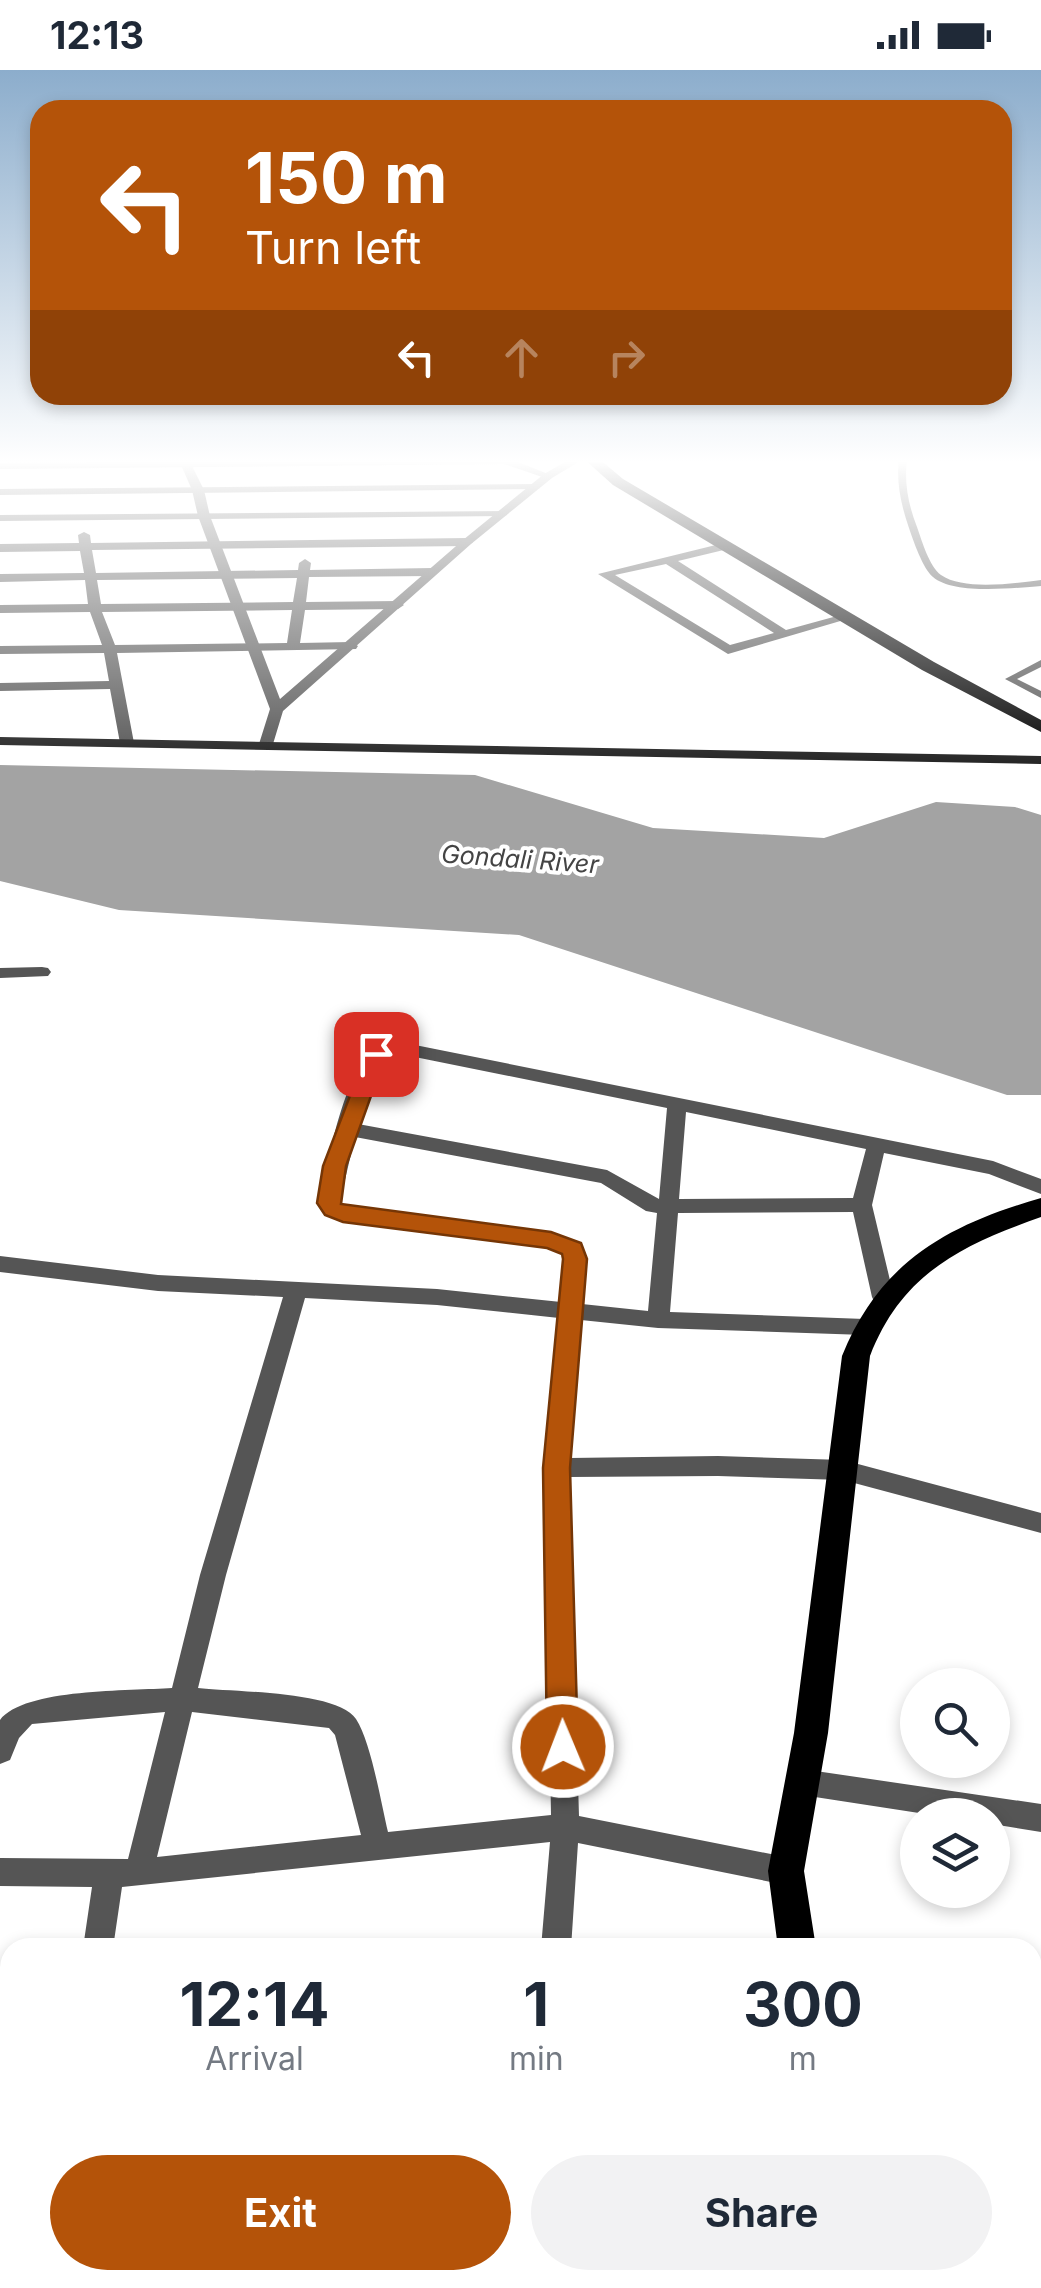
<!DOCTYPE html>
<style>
:root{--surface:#fff;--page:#f2f2f3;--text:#1f2937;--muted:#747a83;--accent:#b45309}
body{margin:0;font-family:Inter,sans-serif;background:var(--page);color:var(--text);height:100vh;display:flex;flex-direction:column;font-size:38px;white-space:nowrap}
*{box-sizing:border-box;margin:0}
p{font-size:32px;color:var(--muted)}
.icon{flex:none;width:55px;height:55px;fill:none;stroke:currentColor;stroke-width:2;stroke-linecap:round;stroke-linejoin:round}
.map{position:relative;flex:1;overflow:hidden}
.side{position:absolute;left:0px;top:1868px;width:1042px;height:352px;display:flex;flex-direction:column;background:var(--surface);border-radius:30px 30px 0 0;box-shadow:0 5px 15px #0003}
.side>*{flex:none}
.top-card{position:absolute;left:30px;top:30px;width:982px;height:305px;border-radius:30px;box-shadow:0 5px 15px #0003;background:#b45309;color:#fff;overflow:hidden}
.fabs{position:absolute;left:900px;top:1598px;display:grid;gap:20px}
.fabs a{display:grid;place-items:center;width:110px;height:110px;border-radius:50%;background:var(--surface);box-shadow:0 5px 15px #0003;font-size:50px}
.pin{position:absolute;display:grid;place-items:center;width:85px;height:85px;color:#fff;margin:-42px;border-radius:20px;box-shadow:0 5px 15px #0006}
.me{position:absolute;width:110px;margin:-55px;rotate:359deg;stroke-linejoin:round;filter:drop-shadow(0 0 8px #0008)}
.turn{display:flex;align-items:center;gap:35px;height:210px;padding:0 50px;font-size:45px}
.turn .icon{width:130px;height:130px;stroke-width:2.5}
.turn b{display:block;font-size:70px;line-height:85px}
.lanes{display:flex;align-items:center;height:95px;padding:0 50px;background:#0003;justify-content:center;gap:50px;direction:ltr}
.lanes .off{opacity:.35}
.eta{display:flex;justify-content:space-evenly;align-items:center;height:170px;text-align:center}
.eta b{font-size:60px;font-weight:700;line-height:70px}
.primary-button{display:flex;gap:20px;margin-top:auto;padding:20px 50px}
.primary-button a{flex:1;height:115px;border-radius:60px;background:var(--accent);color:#fff;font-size:40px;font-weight:700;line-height:115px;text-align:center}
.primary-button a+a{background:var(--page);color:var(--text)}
.status{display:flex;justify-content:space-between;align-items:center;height:70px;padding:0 50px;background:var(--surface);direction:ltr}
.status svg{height:28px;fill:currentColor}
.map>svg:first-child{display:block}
.water{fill:#a3a3a3}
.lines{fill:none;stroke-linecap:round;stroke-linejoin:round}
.service{fill:#555;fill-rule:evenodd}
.minor{fill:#555;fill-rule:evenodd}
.tertiary{fill:#555;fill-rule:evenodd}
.secondary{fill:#222;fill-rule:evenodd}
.primary{fill:#000;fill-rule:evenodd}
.route{fill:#b45309;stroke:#753606;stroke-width:2.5}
.labels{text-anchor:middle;stroke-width:8;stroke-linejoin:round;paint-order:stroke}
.far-water-label{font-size:25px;font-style:italic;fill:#444;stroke:#fff}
</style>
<div class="status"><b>12:13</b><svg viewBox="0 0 49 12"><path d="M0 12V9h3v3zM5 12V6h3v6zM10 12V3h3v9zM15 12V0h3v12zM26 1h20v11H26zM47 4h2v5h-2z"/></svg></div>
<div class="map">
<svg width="1041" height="2218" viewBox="0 0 1041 2218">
<rect width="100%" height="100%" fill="#fff"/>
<path class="water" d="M0 695 475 705 653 758 824 768 936 732 1015 737 1041 745V1025H1007L519 865 119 840 0 811Z"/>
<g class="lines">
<path class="service" d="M899 388H907C904 412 908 434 917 457 922 471 929 496 941 505 964 521 1015 513 1041 510V516C1015 518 953 525 933 507 923 499 913 470 909 458 901 435 896 412 899 388Z
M1041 590V597L1017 609 1041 621V628L1005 609Z"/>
<path class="minor" d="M508 388 553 406 548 409 504 394 0 399V393Z
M540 414V418L536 419 0 425V419Z
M507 441V445L503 446 0 451V445Z
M84 462 90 465 91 473 467 468 473 472 467 476 92 480 96 503 298 500 299 493 305 489 311 493 310 500 432 498 438 502 432 506 309 507 306 532 398 531 404 535 398 539 305 540 300 573 351 572 358 576 356 579 117 583 134 673 127 677 120 673 110 619 0 621V613L109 611 104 583 0 584V576L102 575 90 542 0 543V535L88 534 85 510 0 512V504L84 503 80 481 0 482V474L79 473 78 465ZM297 508 293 532 101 534 97 510ZM292 540 287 573 115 575 102 542Z
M728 472 732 474V478L678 491 786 560 848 543 854 547 728 584 598 504ZM666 494 774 563 730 575 615 505Z
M42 897 48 898 51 902 48 906 0 908V898Z
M400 972 993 1091 1041 1109V1124L989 1104 884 1083 872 1135 894 1227 891 1233H875L872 1227 853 1142 678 1143 670 1242 865 1249 873 1251 876 1257 873 1263 865 1265 658 1258 581 1250 570 1388 718 1386 843 1390 1041 1443V1463L843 1410 718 1406 569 1407 579 1746 786 1787 796 1791 800 1801 796 1811 786 1815 578 1773 571 1878H541L550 1772 122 1817 113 1878H83L92 1817 0 1816V1788L128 1789 165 1642 32 1654 19 1668 10 1690 0 1694V1650C24 1618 131 1621 172 1618L200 1505 283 1227 158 1221 0 1202V1186L158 1205 437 1219 561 1232 564 1189 563 1184 548 1177 343 1151 336 1149 319 1133C328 1090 343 1008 373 977ZM400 984 667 1038 659 1129 607 1100 358 1054 380 992 386 985ZM686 1042 866 1079 853 1128 679 1129ZM355 1067 601 1113 646 1141 657 1143 648 1241 582 1234C585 1197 597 1181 558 1165L348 1138 340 1131ZM305 1228 437 1235 559 1248 545 1398 551 1745 388 1762C381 1733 371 1672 356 1649 338 1621 232 1622 198 1618L226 1505ZM192 1642 329 1658 335 1665 361 1765 157 1787Z
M802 1699 1041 1734V1762L992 1754V1745H932L802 1725 792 1721 788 1712 792 1703Z
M1041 2031V2063L1032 2064V2032Z
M354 2210H388V2218H354Z
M557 2210H591V2218H557Z"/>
<path class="tertiary" d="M178 388H188L204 420 210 446 280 629 463 470 544 404 572 388H585L552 408 471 474 283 641 273 674 266 678 259 674 270 639 198 446 192 420Z"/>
<path class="secondary" d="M0 667 1041 686V694L0 675Z"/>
<path class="primary" d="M583 388H598L623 409 934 592 1041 650V662L922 600 613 415Z
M1041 1128V1147C962 1175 902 1203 870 1286L828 1663 804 1801 816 1878H778L768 1801 794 1663 842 1286C880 1192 947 1155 1041 1128Z
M825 2210H867L870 2218H826Z"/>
</g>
<linearGradient id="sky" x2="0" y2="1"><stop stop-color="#8cadcc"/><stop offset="0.56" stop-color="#fff"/><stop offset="1" stop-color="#fff" stop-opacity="0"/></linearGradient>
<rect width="1041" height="699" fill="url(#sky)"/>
<path class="route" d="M376 977 386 984 346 1096 341 1134 551 1162 581 1173 587 1189 570 1398 578 1677 574 1687 563 1692 552 1687 547 1677 543 1398 563 1189 562 1184 547 1178 343 1152 325 1145 317 1133 323 1096 366 984Z"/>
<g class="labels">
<g class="far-water-label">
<text transform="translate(520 789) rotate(4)" y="9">Gondali River</text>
</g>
</g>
</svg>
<div class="fabs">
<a><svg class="icon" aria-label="search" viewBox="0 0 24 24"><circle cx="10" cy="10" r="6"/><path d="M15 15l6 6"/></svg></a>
<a><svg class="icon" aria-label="layers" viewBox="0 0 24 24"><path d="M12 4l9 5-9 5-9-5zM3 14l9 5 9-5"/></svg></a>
</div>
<div class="pin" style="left:376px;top:984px;background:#d93025"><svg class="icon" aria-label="arrive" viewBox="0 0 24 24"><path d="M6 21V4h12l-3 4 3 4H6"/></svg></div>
<svg class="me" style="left:563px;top:1677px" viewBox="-20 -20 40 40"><circle r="17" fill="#b45309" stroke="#fff" stroke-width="3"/><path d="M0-11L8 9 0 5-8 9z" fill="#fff"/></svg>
<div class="top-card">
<div class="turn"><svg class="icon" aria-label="left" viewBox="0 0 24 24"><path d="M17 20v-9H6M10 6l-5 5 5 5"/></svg><div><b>150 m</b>Turn left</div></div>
<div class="lanes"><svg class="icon" aria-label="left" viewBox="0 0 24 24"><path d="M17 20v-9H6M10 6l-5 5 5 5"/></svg><svg class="icon off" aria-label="ahead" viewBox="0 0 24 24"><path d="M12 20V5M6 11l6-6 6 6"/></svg><svg class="icon off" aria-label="right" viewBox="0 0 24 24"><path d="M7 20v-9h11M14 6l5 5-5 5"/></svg></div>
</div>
<section class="side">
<div class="eta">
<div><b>12:14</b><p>Arrival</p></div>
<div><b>1</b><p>min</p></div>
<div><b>300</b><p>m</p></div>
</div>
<div class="primary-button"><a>Exit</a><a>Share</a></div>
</section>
</div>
